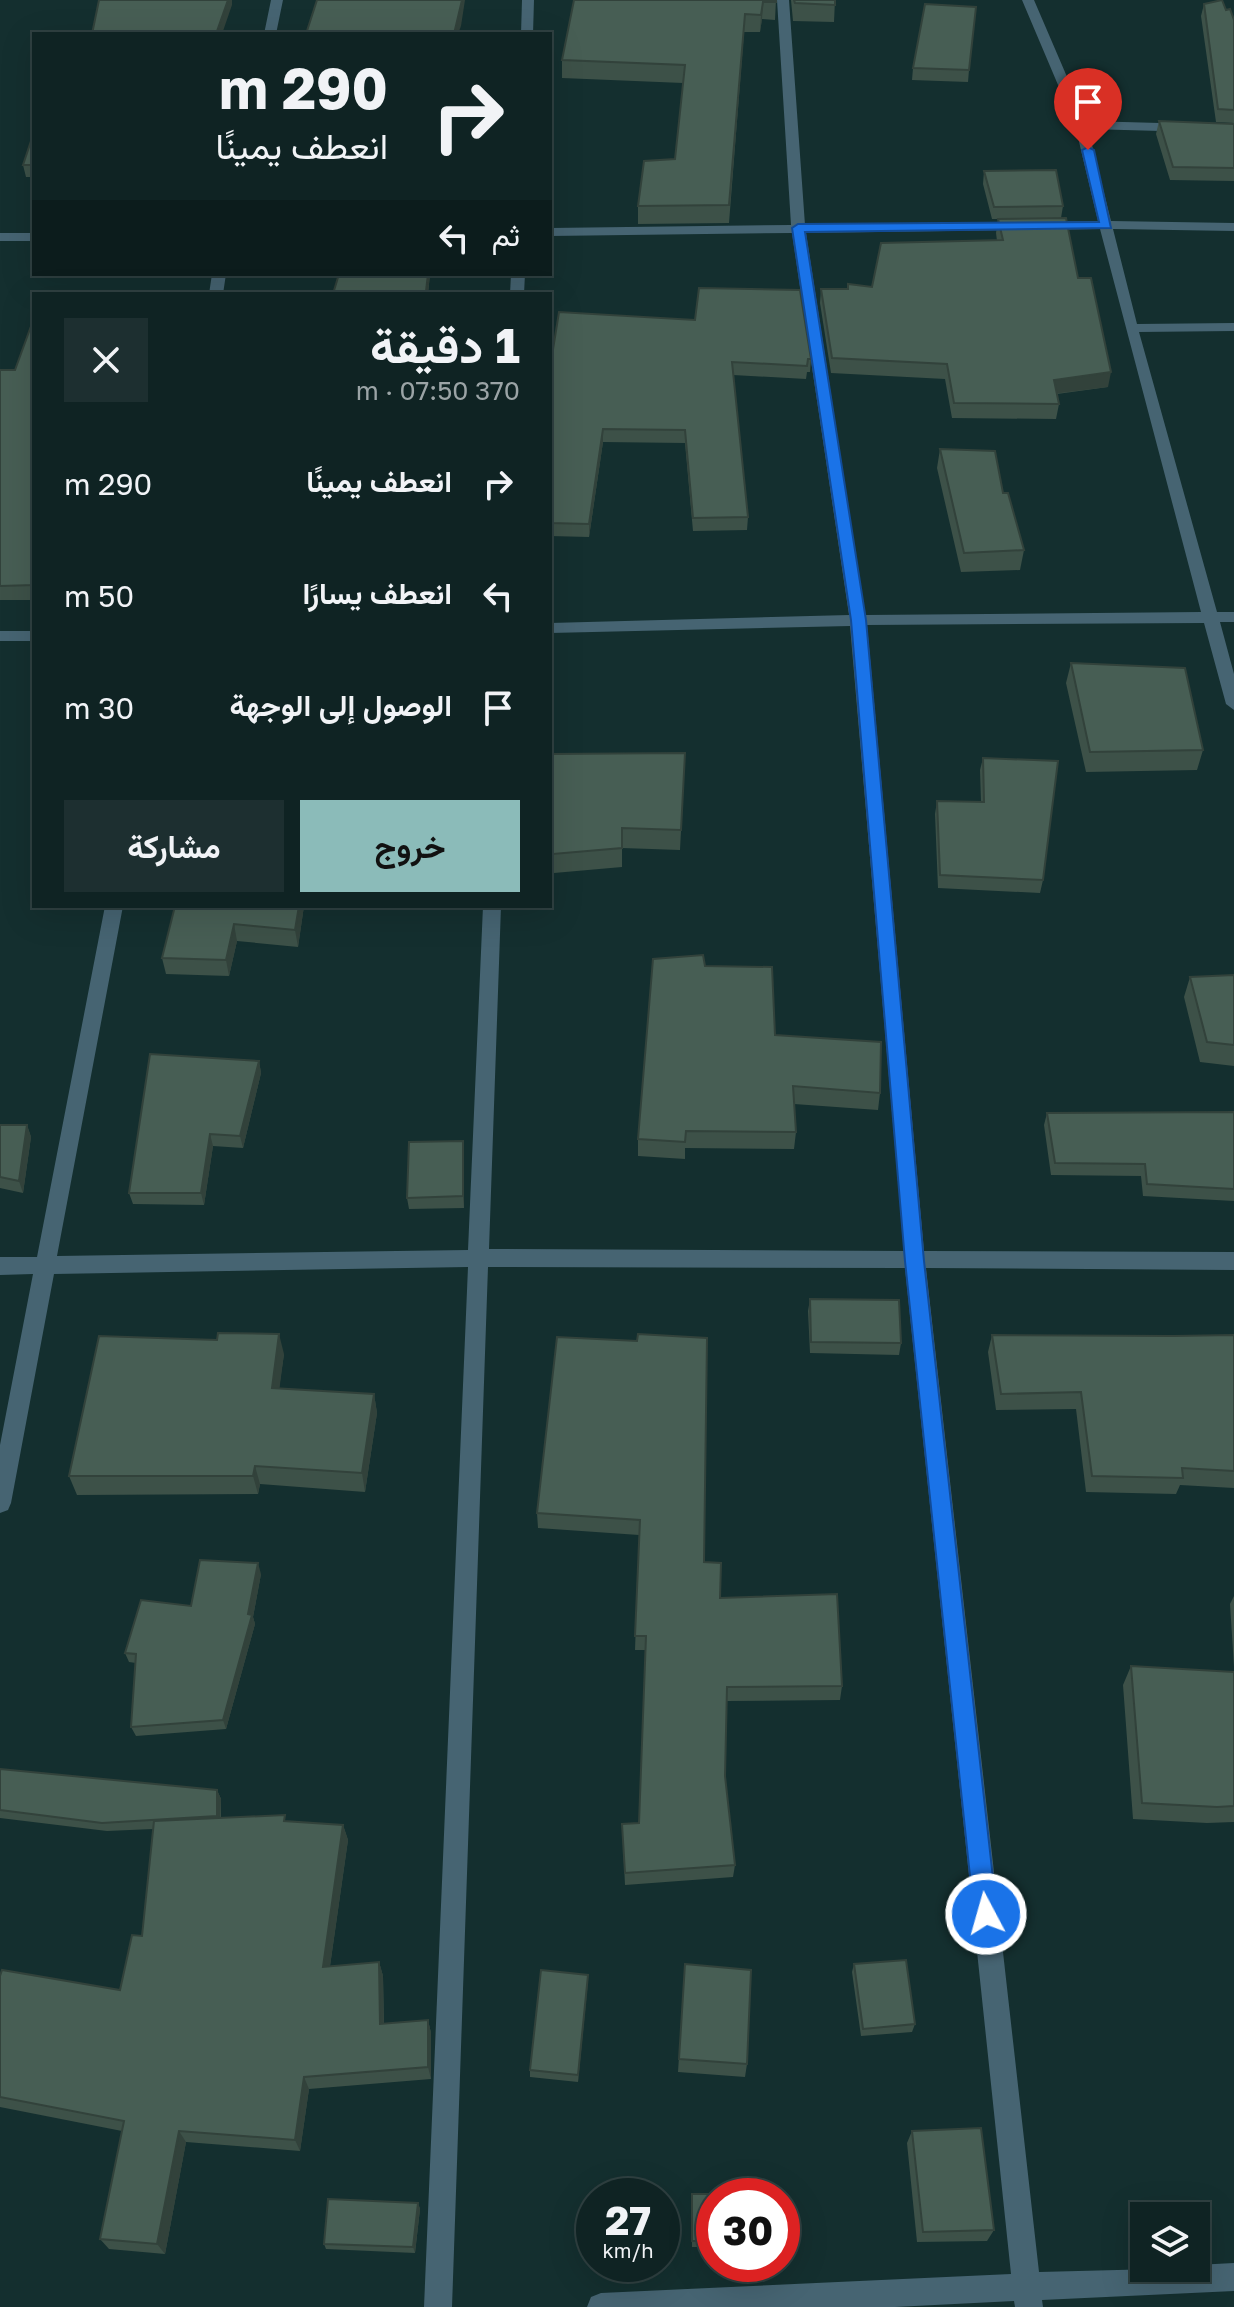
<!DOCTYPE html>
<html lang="ar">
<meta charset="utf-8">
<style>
:root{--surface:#0f2323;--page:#1d2f30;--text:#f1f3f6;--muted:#9ba4a6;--line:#2f4041;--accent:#8bbbb9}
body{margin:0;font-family:"Golos Text",Vazirmatn,sans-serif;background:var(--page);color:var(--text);direction:rtl;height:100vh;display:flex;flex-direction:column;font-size:30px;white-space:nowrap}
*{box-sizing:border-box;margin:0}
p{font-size:26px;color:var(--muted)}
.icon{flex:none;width:44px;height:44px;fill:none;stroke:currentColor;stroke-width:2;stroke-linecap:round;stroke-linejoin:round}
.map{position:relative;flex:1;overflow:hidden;direction:ltr}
.side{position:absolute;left:32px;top:292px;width:520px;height:616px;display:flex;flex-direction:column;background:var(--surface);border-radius:0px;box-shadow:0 8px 32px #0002,0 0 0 2px var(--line);direction:rtl}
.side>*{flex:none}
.banner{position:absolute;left:32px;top:32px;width:520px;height:244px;border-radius:0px;box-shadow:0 8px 32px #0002,0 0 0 2px var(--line);direction:rtl;background:#0f2323;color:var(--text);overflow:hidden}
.controls{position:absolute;left:1130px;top:2202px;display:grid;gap:16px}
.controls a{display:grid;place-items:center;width:80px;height:80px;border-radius:0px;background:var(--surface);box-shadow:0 8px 32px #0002,0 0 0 2px var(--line);font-size:40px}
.speed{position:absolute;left:576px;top:2178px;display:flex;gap:16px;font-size:40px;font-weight:700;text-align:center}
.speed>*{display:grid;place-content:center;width:104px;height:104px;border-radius:50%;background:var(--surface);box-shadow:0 8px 32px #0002,0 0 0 2px var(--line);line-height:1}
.speed small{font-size:20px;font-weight:400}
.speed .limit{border:12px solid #d22;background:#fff;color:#111}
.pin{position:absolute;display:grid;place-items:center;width:68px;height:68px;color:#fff;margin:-82px -34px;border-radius:50% 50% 50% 0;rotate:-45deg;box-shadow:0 0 8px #0007}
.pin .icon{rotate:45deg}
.me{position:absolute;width:88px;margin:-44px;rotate:354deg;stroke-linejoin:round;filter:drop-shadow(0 0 6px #0008)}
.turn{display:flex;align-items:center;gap:28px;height:168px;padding:0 32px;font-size:36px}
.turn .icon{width:104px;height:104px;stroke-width:2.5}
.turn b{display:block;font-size:56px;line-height:68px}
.then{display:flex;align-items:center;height:76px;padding:0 32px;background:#0003;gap:16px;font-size:30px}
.round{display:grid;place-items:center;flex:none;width:84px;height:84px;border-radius:0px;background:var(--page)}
.head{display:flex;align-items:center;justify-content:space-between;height:136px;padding:0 32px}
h1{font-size:48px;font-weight:700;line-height:60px}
.cta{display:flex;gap:16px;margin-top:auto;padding:16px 32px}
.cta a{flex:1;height:92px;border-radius:0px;background:var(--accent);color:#111;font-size:32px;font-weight:700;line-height:92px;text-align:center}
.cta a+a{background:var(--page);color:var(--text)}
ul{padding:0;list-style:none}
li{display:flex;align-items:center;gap:24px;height:112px;padding:0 32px}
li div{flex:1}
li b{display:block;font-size:30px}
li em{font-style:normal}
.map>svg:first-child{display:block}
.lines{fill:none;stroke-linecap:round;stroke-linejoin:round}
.minor{fill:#466472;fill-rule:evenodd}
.wall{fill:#3d5148}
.shaded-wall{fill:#32423b}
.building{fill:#475e54;stroke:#32423b;stroke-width:2}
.route{fill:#1a73e8;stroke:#114b97;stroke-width:2}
</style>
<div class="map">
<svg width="1234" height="2307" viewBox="0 0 1234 2307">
<rect width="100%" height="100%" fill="#142f2f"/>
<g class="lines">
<path class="minor" d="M271 0H283L276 34H264Z
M522 0H534L533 34H521Z
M777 0H789L805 225 1098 221 1075 125 1022 0H1034L1086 121 1234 125V133L1088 129 1111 221 1234 223V231L1113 229 1137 324 1234 323V331L1139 332 1217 612H1234V622H1220L1234 674V710L1226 704 1204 623 867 625 924 1251 1234 1252V1270L926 1268 1039 2272 1196 2268V2265L1234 2263V2291L1042 2300 1043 2307H1015L1014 2301 895 2307H587L591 2297 601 2293 1011 2274 905 1268 488 1267 452 2307H424L468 1267 54 1274 11 1503 8 1510 0 1513V1445L33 1274 0 1275V1257H37L105 906H123L57 1256 468 1250 483 906H501L489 1249 904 1251 850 626 550 633V623L849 615 792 233 550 236V228L791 225ZM1100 229 1201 612 865 615 806 233Z
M0 233H34V241H0Z
M212 274H226L223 294H209Z
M511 274H525L524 294H510Z
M0 631H34V641H0Z"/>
</g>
<path class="wall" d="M574 0H776L775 20 762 19 760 32H744L729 223 638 224V206L675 159 683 83 562 78V60Z
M791 0H835L834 22 793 21Z
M1204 4 1226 10 1234 20V123L1216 122 1201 16Z
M913 68 969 70 968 82 912 80Z
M1159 121 1234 124V181L1170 180 1156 134Z
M34 132V177H26L23 165Z
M984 171 1063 206 1061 218 1108 387 1057 394 1059 404 1056 419 952 418 945 379 831 373 820 303 821 289H848L872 287 997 241 996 233 998 219H992L983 184Z
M430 274 428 294H333Z
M34 318V600H0V370H15Z
M811 359 810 372H807L806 379 733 375 748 517 747 530 693 531 685 443 603 442 589 537 550 536V368Z
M940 449 1003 493 1024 550 1020 570 961 572 937 468Z
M1071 663 1203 750 1197 770 1086 772 1066 683Z
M685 753 680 850 622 848V867L554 873 550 841V754Z
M983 758 1043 880 1040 893 938 888 935 814 937 801 981 802 980 770Z
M175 906H304L298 947 237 941 229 976 166 974 162 958Z
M705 966 775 1035 880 1093 878 1110 794 1104 796 1132 794 1149 685 1148V1159L638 1156V1139Z
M1234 975V1066L1200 1062 1184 997 1190 977Z
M259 1061 261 1073 243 1148 213 1146 204 1205 133 1204 129 1193Z
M1234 1112V1201L1143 1196 1141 1176 1051 1175 1044 1125 1047 1113Z
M0 1125H27L31 1137 23 1193 0 1188Z
M464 1153V1208L409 1209 407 1198Z
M810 1299 901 1343 899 1355 810 1353 808 1311Z
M992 1335 1173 1336 1234 1335V1488L1180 1485 1176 1494 1086 1492 1076 1409 996 1410 988 1352Z
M557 1337 704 1562 720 1598 842 1686 840 1700 726 1701 725 1776 735 1865 733 1877 625 1885 622 1824 639 1823 646 1650H635L639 1535 538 1528 537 1513Z
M284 1354 279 1388 374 1394 377 1413 365 1492 260 1484 258 1494 77 1495 69 1476Z
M261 1574 253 1617 255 1624 226 1729 136 1736 131 1727 136 1663 129 1662 125 1653 191 1606Z
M1234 1596V1667L1230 1604Z
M1131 1666 1234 1672V1822L1207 1823 1133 1819 1123 1685Z
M0 1769 217 1790 221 1799V1818L343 1825 348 1840 330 1966 379 1962 383 1976 384 2024 428 2020 431 2033V2079L309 2089 300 2151 186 2142 165 2254 109 2249 100 2239 122 2131 0 2107V1976L120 1990 142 1936 153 1829 107 1831 0 1818Z
M685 1964 747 2064 745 2077 678 2072Z
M854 1964 915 2024 912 2032 861 2036 852 1972Z
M588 1975 578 2082 530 2077V2070Z
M912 2131 994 2230 987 2241 917 2242 907 2143Z
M692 2194 714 2196V2247H692Z
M418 2203 420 2209 415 2253 326 2249 324 2244Z"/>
<path class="shaded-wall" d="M228 0H232V5L222 34H216Z
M462 0H465L461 26 458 34H454Z
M763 2 762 19 760 32 761 15Z
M428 274H430L428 294H426Z
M1111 372 1108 387 1052 394 1054 380Z
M603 429V442L589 537V524Z
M299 906H304L298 947 295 930Z
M234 924 237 941 229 976 226 960Z
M259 1061 261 1073 243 1148 240 1136Z
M27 1125 31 1137 23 1193 19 1181Z
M210 1134 213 1146 204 1205 201 1193Z
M463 1141 464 1153V1208L463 1196Z
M279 1334 284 1354 277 1407 272 1388Z
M374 1394 377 1413 365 1492 362 1473Z
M255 1466 260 1484 258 1494 253 1476Z
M258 1563 261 1574 253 1617 255 1624 226 1729 223 1720 248 1614Z
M217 1790 221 1799 220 1825 217 1816Z
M343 1825 348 1840 328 1980 323 1967Z
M379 1962 383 1976 384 2037 380 2024Z
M588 1975V1982L578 2082V2075Z
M428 2020 431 2033V2079L428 2067Z
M304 2077 309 2089 300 2151 295 2140Z
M179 2131 186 2142 165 2254 157 2244Z
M418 2203 420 2209 415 2253 413 2247Z"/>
<path class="building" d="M99 0H228L216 34H92Z
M317 0H462L454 34H306Z
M574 0H776V2H763L761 15 745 14 729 205 638 206 644 161 675 159 685 65 562 60Z
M794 0H835V5L795 3Z
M1222 0 1226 10 1230 9 1234 20V110L1218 109 1204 4Z
M925 4 976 7 969 70 913 68Z
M1159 121 1234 124V168L1173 167Z
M34 132V165H23Z
M1056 170 1063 206 994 207 984 171Z
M1066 218 1078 278H1091L1111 372 1054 380 1059 404 954 403 947 364 832 358 821 289H848V284L872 287 881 243 1003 240 998 219Z
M339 274H428L426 291H405V294H333Z
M699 288 800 290 811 359H808L807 366 732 362 748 517 693 518 685 430 603 429 589 524 550 523V368L559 312 695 320Z
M34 318V585L0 586V370H15Z
M940 449 995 451 1003 493H1008L1024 550 964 553Z
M1071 663 1185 668 1203 750 1090 752Z
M685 753 681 830 622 828V848L553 854 550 828V754Z
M983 758 1058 761 1043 880 940 875 937 801 984 802Z
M175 906H299L295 930 234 924 226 960 162 958Z
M703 955 705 966 772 967 775 1035 881 1042 880 1093 793 1086 796 1132 686 1131 685 1142 638 1139 653 959Z
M1234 975V1045L1207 1042 1190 977Z
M150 1054 259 1061 240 1136 210 1134 201 1193H129Z
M1234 1112V1189L1147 1184 1145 1164 1055 1163 1047 1113Z
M0 1125H27L19 1181 0 1177Z
M463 1141V1196L407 1198 409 1142Z
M810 1299 899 1300 901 1343 811 1342Z
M218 1333 279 1334 272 1388 374 1394 362 1473 255 1466 253 1476H69L99 1336 217 1340Z
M638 1334 707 1338 704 1562 721 1563 720 1598 837 1594 842 1686 727 1687 725 1776 735 1865 625 1873 622 1824 639 1823 646 1636H635L640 1520 537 1513 557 1337 637 1341Z
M992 1335 1173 1336 1234 1335V1471L1182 1468 1183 1478 1092 1476 1081 1392 1001 1394Z
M200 1560 258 1563 248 1614 252 1615 223 1720 131 1727 136 1654 125 1653 141 1600 191 1606Z
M1131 1666 1234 1672V1806L1217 1807 1142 1803Z
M0 1769 217 1790V1816L102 1823 0 1810Z
M285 1815 284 1821 343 1825 323 1967 379 1962 380 2024 428 2020V2067L304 2077 295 2140 179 2131 157 2244 100 2239 124 2121 0 2097V1976L2 1970 120 1990 132 1935 142 1936 154 1821Z
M906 1960 915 2024 863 2029 854 1964Z
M685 1964 751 1970 747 2064 679 2059Z
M541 1970 588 1975 578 2075 530 2070Z
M981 2128 994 2230 923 2232 912 2131Z
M692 2194H741V2196H714V2241H692Z
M328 2199 418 2203 413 2247 324 2244Z"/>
<path class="route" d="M1088 147 1094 150 1111 228 805 232 866 620 924 1261 997 1914 994 1922 986 1926 978 1922 974 1914 905 1261 851 620 792 228 798 224 1099 222 1082 150Z"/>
</svg>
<div class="controls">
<a><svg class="icon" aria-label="layers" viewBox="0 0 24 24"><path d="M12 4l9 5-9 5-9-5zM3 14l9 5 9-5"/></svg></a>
</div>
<div class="speed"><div>27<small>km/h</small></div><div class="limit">30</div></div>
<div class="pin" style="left:1088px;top:150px;background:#d93025"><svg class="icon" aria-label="arrive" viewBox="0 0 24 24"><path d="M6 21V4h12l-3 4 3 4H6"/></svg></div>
<svg class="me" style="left:986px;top:1914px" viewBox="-20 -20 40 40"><circle r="17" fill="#1a73e8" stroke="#fff" stroke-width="3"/><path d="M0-11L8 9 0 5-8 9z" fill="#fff"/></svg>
<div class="banner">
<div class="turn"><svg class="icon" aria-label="right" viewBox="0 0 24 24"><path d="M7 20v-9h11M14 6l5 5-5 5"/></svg><div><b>290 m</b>انعطف يمينًا</div></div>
<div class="then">ثم<svg class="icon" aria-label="left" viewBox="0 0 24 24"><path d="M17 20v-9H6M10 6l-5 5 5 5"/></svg></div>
</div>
<section class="side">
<div class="head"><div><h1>1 دقيقة</h1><p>370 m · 07:50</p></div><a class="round"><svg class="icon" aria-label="close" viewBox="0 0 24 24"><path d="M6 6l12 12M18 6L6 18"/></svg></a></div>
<ul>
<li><svg class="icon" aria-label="right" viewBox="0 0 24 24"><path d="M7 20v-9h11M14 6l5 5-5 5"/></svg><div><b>انعطف يمينًا</b></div><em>290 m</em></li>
<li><svg class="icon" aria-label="left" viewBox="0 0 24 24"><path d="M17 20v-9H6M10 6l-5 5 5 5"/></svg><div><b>انعطف يسارًا</b></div><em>50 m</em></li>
<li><svg class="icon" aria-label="arrive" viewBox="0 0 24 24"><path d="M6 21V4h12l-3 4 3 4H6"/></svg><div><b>الوصول إلى الوجهة</b></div><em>30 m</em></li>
</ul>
<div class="cta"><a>خروج</a><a>مشاركة</a></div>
</section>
</div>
